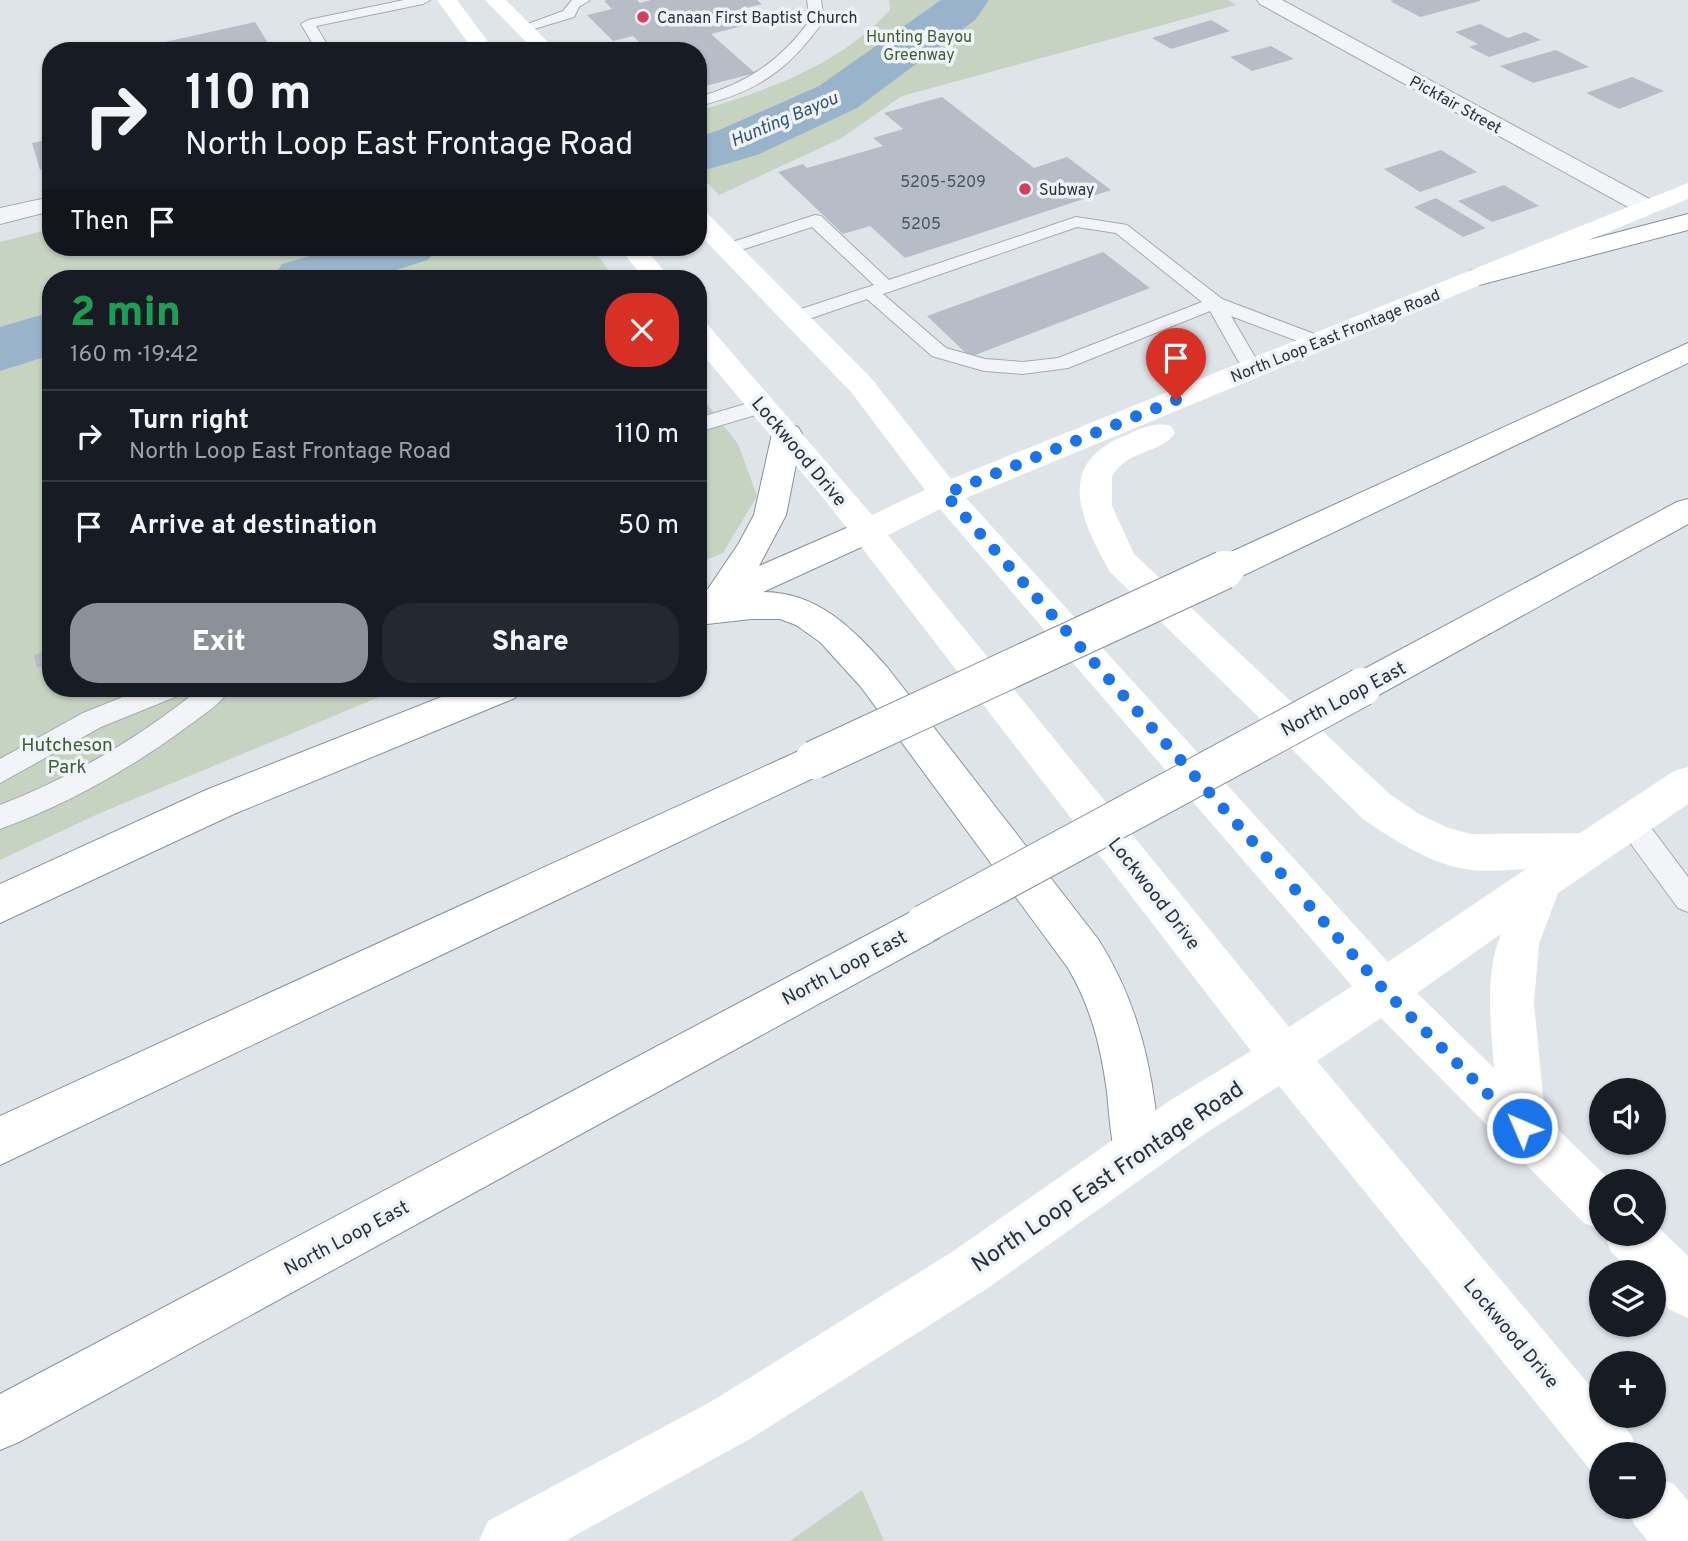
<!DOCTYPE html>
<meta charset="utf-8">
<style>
:root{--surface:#171b24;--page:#242831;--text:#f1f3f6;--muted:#9ea1a6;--line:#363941;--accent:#8c9099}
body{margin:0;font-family:Overpass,sans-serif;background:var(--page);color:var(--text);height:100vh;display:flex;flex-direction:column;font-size:26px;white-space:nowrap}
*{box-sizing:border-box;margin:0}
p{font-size:23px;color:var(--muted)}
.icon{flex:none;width:38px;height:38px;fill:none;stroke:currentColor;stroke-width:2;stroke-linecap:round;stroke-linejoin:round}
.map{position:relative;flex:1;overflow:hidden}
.details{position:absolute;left:42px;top:270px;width:665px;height:427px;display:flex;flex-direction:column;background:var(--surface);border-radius:28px;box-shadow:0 2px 5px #0004}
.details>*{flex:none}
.guide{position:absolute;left:42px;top:42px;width:665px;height:214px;border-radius:28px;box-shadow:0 2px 5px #0004;background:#171b24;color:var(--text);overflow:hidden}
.fabs{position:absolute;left:1589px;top:1078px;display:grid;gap:14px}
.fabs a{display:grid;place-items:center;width:77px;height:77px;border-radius:50%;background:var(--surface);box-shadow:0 2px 5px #0004;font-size:35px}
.pin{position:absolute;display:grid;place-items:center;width:60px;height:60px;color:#fff;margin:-72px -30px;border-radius:50% 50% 50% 0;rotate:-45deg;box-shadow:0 0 7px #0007}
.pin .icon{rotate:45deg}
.me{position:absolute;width:77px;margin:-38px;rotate:315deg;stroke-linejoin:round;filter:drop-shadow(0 0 5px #0008)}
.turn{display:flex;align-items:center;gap:24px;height:147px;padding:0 28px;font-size:32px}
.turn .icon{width:91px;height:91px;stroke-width:2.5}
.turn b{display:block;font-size:49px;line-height:60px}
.then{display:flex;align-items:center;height:66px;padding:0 28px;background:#0003;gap:14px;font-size:26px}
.round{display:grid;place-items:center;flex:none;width:74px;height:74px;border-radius:28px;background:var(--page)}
.head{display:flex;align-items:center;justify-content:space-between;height:119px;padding:0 28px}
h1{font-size:42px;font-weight:800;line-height:52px;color:#1e9e55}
.cta{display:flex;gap:14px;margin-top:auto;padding:14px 28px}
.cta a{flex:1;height:80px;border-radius:28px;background:var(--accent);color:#fff;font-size:28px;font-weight:800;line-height:80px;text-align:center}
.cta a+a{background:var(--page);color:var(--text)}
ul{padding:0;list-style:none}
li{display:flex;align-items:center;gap:21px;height:91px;padding:0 28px;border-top:2px solid var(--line)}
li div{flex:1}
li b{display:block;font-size:26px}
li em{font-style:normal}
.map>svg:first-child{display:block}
.green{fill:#c6d3c0}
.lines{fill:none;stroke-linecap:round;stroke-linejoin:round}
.river{fill:#99b4ca;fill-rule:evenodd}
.building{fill:#b6bdc6}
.lane-casing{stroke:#a4abb3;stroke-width:2}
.street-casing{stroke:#a4abb3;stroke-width:2}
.highway-casing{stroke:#8692a0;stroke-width:2}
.lane{fill:#f2f4f7;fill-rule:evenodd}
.street{fill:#f2f4f7;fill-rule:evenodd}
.secondary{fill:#fff;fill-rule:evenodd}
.highway{fill:#fff;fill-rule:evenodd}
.highway-bridge-far1-casing{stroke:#8692a0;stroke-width:32;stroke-linecap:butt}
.highway-bridge-casing{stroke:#8692a0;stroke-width:40;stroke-linecap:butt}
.highway-bridge-far1{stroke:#fff;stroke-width:30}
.highway-bridge{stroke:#fff;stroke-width:38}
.route{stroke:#1a73e8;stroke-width:12;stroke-dasharray:0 21.6}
.poi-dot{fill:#d33f5d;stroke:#eff2f6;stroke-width:2.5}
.labels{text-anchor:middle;stroke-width:7;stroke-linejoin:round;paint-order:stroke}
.far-poi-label{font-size:16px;fill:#273241;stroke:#eff2f6;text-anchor:start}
.far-park-label{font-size:16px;fill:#3e5d34;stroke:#eff2f6}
.far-street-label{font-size:16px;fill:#273241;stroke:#eff2f6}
.number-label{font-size:16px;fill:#4b5562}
.far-water-label{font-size:18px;font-style:italic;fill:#305376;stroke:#eff2f6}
.street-label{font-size:19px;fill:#273241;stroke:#eff2f6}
.park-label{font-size:19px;fill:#3e5d34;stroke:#eff2f6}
.near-street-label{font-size:23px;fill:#273241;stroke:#eff2f6}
</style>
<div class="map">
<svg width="1688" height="1541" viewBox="0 0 1688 1541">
<rect width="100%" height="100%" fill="#dfe4e9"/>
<path class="green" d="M889 0H1228L1236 5 902 96 840 139 719 195 698 173V111C768 90 840 65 890 10Z
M51 229V247H592L614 278H51V688H401L98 814 0 860V242Z
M698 392 738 444 757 496 723 553 698 563Z
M862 1490 884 1541H790Z"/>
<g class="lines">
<path class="river" d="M941 0H989L975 20 857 108 757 155 698 172V137L717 131 819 86Z
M341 247H437L428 260 370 278H273L282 264Z
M51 312V355L0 371V327Z"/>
</g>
<path class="building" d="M607 0H637L640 3 651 0H757L762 4 734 11 750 24 711 34 755 73 698 88V51H626L624 48 641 44 633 36 613 41 587 15 612 9 604 1Z
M1394 0H1480V1L1420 17 1390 1Z
M1211 20 1230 31 1171 49 1152 38Z
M255 22 273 51H130L129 50Z
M1480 24 1508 38 1525 32 1541 40 1489 57 1469 47 1478 44 1455 32Z
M1271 46 1294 59 1252 71 1230 57Z
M1556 50 1589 67 1533 83 1500 66Z
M1632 77 1664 91 1619 109 1586 93Z
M942 97 1034 168 1067 157 1111 190 905 258 870 226 843 234 778 172 803 164 807 168 883 146 873 138 903 129 884 113Z
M51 139V167L40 170 32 143Z
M1441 150 1477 172 1420 192 1384 169Z
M1504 185 1539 206 1492 222 1458 201Z
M1436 198 1486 228 1463 237 1414 207Z
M1103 252 1150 288 970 357 927 316Z
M51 649V663L37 668 34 655Z"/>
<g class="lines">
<g class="lane-casing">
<path id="lane" d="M404 0H430L423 4 316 26 331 51H317L301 24 308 20Z
M572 0H590L579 7 574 17 524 32 517 28 563 11Z
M807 0H821L824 20C789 70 757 92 698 106V97C747 84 781 60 810 20Z
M815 215 821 216 889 280 1076 217 1121 224 1127 225 1222 299 1325 338 1328 342 1318 348 1311 346 1231 316 1262 369 1259 373H1245L1210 311 1068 368 1023 374 984 371 932 356 867 299 803 321H789L787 317 789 313 874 285 812 227 729 254 720 249 723 245ZM1077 227 1116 233 1202 302 1058 358 1023 362 985 359 946 348 883 294Z
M762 399 769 401 772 406 769 411 698 432V418Z
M145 688H183L180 695 101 727 0 783V759L83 713Z
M201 688H230C223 702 207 712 195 721 135 766 71 803 0 829V805C73 777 140 737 201 688Z
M1630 809 1640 813 1688 877V912L1678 908 1620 829 1616 821 1620 813Z"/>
</g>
<g class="street-casing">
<path id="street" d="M1257 0H1282L1655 202 1658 207 1655 212 1646 214 1637 212 1260 4Z
M51 197V211L0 224V208Z"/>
</g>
<g class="highway-casing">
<path id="highway" d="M1688 214V230L1479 285 1470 283 1466 277 1470 271Z
M1688 343V363L1244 575 1232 578 1220 575 1215 566 1220 557Z
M787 424 798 427 802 434 786 515 759 566 867 519 879 523 883 531 879 539 763 592C818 592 853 629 887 667L1098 939C1131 991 1147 1045 1155 1105 1158 1128 1163 1147 1154 1168L1137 1175 1120 1168C1110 1144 1110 1118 1107 1092 1101 1047 1091 1007 1068 968L861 687 820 642 796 625 780 619H751L698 625V593L708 589 739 543 754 515 772 434 776 427Z
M1688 499V524L1375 697 1362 701 1349 697 1344 687 1349 677 1677 502Z
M464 688H520L515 698 234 814 0 923V884L206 790Z
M814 744 828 749 833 760 828 771 0 1165V1116Z
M924 905 939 910 945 924 939 938 19 1442 0 1450V1394Z"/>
</g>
<use href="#lane" class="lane"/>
<use href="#street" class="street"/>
<path class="secondary" d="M437 0H457L495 51H474Z
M485 0H506L557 51H535Z
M1688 183V199L966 498 1388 962 1526 869C1508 870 1489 872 1471 870 1432 865 1395 841 1363 819L1110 572C1082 522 1053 465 1124 436 1140 429 1154 421 1171 426L1175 433C1162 454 1126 449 1112 477V506L1134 554 1367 773 1391 795 1419 814 1446 827 1471 834 1580 833 1674 771 1688 767V804L1558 893 1539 944 1534 1003 1545 1117 1611 1181H1601V1230L1584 1223 1381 1018 1317 1061 1601 1399V1416H1616L1631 1435 1639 1454H1601V1477L1593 1473 1279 1086 1203 1135 988 1288 750 1439 565 1541H479L488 1521 712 1401 952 1252 1169 1101 1251 1051 825 500 698 349V323L708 325 872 515 925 490 851 392 698 233V211L707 213 871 378 951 479ZM940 509 1352 986 1289 1027 888 535ZM1501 934C1484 975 1491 1025 1494 1068L1417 993Z
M619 247H645L669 278H643Z
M1654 1223 1688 1256V1318L1670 1310 1654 1294V1272H1632L1611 1252 1604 1234H1654Z
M1654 1476 1674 1484 1688 1501V1541H1648L1634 1524 1627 1507H1654Z"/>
<use href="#highway" class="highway"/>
<g class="highway-bridge-far1-casing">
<path id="highway-bridge-far1" d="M1220 571 1232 566"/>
</g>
<g class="highway-bridge-casing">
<path id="highway-bridge" d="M814 760 1224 570
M924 924 1362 687"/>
</g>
<use href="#highway-bridge-far1" class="highway-bridge-far1"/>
<use href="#highway-bridge" class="highway-bridge"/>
</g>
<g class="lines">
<path class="route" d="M1176 400 945 494 1385 991 1522 1128"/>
</g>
<g class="poi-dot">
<circle cx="643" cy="17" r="7"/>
<circle cx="1025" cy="189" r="7"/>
</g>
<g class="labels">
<g class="far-poi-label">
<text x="657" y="23">Canaan First Baptist Church</text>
<text x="1039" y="195">Subway</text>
</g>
<g class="far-park-label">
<text x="919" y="42">Hunting Bayou<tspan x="919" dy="18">Greenway</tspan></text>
</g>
<g class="far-street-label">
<text transform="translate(1456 104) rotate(29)" y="6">Pickfair Street</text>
<text transform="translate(1335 335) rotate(-22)" y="6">North Loop East Frontage Road</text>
</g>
<g class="number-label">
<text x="943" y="187">5205-5209</text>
<text x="921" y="229">5205</text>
</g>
<g class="far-water-label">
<text transform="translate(784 119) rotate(-23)" y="6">Hunting Bayou</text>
</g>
<g class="street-label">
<text transform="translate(800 451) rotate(50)" y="7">Lockwood Drive</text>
<text transform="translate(1343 698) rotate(-28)" y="7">North Loop East</text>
<text transform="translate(1155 893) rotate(52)" y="7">Lockwood Drive</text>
<text transform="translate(844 967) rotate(-28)" y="7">North Loop East</text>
<text transform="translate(346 1237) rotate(-28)" y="7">North Loop East</text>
<text transform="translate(1512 1333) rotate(50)" y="7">Lockwood Drive</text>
</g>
<g class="park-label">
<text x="67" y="751">Hutcheson<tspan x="67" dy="22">Park</tspan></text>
</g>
<g class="near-street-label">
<text transform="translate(1107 1176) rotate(-34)" y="8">North Loop East Frontage Road</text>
</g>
</g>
</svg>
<div class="fabs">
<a><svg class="icon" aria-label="sound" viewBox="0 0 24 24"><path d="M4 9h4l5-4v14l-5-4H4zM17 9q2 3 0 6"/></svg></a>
<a><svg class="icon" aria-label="search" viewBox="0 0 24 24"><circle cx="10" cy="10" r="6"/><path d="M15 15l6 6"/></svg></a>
<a><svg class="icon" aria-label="layers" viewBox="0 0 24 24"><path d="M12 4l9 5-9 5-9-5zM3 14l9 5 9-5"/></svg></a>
<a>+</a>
<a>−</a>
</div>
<div class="pin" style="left:1176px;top:400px;background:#d93025"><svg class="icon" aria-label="arrive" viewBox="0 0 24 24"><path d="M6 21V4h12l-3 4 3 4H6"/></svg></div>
<svg class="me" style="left:1522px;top:1128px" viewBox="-20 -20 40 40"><circle r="17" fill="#1a73e8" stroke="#fff" stroke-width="3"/><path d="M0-11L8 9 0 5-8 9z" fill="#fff"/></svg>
<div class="guide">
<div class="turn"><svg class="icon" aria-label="right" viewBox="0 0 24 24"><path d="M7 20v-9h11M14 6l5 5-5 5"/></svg><div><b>110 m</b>North Loop East Frontage Road</div></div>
<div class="then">Then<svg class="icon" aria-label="arrive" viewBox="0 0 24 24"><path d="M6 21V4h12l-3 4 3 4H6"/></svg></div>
</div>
<section class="details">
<div class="head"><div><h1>2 min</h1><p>160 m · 19:42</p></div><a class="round" style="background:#d93025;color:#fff"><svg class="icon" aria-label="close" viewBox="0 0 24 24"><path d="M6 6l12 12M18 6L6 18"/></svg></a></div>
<ul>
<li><svg class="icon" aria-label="right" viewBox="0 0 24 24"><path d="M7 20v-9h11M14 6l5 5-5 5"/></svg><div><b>Turn right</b><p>North Loop East Frontage Road</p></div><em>110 m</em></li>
<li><svg class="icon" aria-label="arrive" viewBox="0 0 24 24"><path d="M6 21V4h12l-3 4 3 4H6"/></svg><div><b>Arrive at destination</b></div><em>50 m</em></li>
</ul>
<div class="cta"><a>Exit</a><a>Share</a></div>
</section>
</div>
